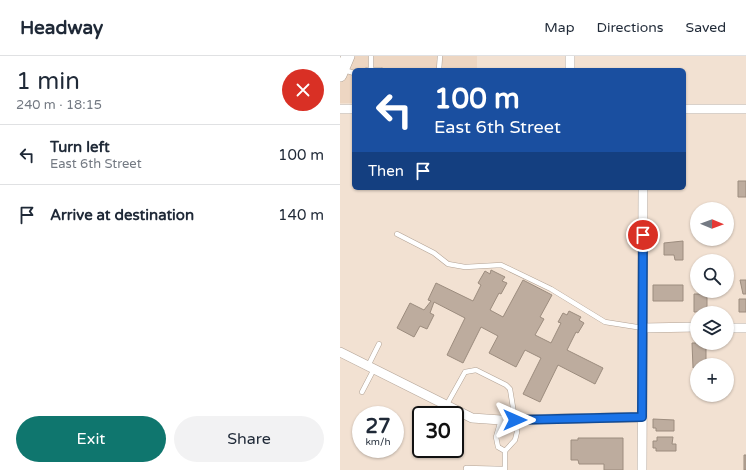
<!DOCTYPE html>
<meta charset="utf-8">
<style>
:root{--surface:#fff;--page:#f2f2f3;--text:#1f2937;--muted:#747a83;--line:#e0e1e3;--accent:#0f766e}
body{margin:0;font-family:"Varela Round",sans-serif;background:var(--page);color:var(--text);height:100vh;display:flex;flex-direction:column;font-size:15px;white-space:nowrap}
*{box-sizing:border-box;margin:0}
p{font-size:13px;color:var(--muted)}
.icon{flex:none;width:22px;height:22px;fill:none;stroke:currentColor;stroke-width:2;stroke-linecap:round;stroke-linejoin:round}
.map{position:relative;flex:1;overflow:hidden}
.details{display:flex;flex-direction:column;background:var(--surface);width:340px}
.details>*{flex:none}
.banner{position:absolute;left:12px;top:12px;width:334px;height:122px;border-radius:6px;box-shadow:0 1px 3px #0004;background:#1a4fa0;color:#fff;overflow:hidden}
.needle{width:26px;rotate:91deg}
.fabs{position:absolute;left:350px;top:146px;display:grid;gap:8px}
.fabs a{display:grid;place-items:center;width:44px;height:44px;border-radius:50%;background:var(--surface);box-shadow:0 1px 3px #0004;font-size:20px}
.speed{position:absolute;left:12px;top:350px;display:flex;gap:8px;font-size:20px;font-weight:700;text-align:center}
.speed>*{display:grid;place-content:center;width:52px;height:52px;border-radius:50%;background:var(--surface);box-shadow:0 1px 3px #0004;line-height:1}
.speed small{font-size:10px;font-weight:400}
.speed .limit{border:2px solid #111;border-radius:6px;background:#fff;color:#111}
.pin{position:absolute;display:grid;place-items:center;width:34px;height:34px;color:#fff;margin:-17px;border:2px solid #fff;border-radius:50%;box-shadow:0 1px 4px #0007}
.me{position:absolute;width:44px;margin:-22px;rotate:90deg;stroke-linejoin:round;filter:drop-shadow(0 0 3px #0008)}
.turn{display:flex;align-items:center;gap:14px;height:84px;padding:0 16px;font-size:18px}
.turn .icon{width:52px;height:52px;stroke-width:2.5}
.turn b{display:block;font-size:28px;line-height:34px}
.then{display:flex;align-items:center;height:38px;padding:0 16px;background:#0003;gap:8px;font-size:15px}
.round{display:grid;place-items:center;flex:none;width:42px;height:42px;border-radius:21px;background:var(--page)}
.headline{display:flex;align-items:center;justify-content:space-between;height:68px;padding:0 16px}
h1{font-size:24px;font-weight:600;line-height:30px}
.primary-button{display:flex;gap:8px;margin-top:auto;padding:8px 16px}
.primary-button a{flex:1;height:46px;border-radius:24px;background:var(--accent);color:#fff;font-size:16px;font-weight:600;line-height:46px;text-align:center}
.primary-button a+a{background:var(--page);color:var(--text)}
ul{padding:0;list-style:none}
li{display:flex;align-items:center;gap:12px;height:60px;padding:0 16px;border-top:1px solid var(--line)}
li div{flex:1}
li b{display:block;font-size:15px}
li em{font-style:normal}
header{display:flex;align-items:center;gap:24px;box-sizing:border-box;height:56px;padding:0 20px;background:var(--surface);border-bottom:1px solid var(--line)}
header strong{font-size:19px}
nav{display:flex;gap:22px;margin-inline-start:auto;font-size:14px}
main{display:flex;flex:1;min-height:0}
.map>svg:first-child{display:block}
.built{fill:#edd6c2}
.building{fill:#bdac9e;stroke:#9c8c7e}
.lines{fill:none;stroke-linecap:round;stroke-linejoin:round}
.lane-casing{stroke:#b2a294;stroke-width:5.5}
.street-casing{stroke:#b2a294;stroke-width:10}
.secondary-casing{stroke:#b2a294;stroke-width:14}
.lane{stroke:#fff;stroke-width:4.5}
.street{stroke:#fff;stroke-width:9}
.secondary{stroke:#fff;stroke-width:13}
.route-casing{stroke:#114b97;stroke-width:10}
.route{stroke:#1a73e8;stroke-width:7}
</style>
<header>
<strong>Headway</strong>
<nav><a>Map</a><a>Directions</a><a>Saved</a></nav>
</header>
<main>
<section class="details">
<div class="headline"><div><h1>1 min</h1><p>240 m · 18:15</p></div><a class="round" style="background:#d93025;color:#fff"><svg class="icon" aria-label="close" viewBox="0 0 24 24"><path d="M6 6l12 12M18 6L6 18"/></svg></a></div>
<ul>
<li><svg class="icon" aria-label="left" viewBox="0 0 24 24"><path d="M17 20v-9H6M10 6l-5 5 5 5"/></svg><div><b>Turn left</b><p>East 6th Street</p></div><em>100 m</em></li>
<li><svg class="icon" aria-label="arrive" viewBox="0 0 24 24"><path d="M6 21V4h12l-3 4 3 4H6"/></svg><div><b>Arrive at destination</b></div><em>140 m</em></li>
</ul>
<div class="primary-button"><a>Exit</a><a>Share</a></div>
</section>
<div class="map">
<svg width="406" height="414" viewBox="0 0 406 414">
<rect width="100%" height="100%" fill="#f2e1d2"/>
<path class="built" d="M0 0H137V14H14V47H0Z"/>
<path class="building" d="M398 125H406V141H398Z
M343 185V204H335L334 199H324V187Z
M151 214 165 221 162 225 167 227 161 238 159 237 150 254 163 261 183 224 212 239 200 261 204 263 195 279 211 287 221 267 218 266 223 257 227 259 229 255 241 261 239 264 244 267 238 277 236 276 227 294 263 312 255 328 218 309 200 346 183 338 201 302 185 294 176 311 149 297 158 280 141 271 123 307 107 299 125 262 94 246 90 257 94 259 87 273 80 270 74 281 57 272 70 247 84 254 91 245 88 244 96 227 133 245 141 229 138 227 145 215 150 218Z
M400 224H406V238H403Z
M313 229H343V245H313Z
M361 235H367V256H354V238H361Z
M399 243H406V256H399Z
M352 287H366V309H357V312H353Z
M313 363 334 364V375H316V372H313Z
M317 381H333L332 388H336V395H316V392H313V385H317Z
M238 382H283V414H264V408H239L238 404H231V384H238Z
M404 399H406V414H404Z"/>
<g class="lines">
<g class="lane-casing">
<path id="lane" d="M31 0V13
M4 14 14 17
M27 14H41
M99 14 100 0
M57 178 94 197 108 208 125 211 161 209 211 233 265 266 303 272
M28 310 39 288
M22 336 34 313
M106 350 125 316 136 314 166 329 170 333 177 376 175 384 165 395 158 391 156 381 161 364
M126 414V412L165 413
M165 414V395"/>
</g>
<g class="street-casing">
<path id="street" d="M230 0V14
M0 53H14
M344 53H406
M303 272 357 271
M387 272H406
M0 296 132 362 161 364 302 361
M302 414 303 132"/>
</g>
<g class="secondary-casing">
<path id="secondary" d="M0 19 8 0"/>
</g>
<use href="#lane" class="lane"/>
<use href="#street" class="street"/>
<use href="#secondary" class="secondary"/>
</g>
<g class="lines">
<g class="route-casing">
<path id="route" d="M175 364 302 361 303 179"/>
</g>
<use href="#route" class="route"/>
</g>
</svg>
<div class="fabs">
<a><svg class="needle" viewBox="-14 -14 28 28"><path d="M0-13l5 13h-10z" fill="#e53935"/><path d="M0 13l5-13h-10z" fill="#747a83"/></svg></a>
<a><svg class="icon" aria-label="search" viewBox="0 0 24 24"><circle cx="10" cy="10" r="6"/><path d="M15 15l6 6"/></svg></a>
<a><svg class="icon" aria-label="layers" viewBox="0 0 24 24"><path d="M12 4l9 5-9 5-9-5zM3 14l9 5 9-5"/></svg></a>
<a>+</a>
</div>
<div class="speed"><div>27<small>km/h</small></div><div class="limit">30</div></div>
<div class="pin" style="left:303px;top:179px;background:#d93025"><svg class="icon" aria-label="arrive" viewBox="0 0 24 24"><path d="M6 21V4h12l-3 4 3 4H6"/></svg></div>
<svg class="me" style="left:175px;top:364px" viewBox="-20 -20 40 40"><path d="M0-17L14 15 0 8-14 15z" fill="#1a73e8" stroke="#fff" stroke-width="4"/></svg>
<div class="banner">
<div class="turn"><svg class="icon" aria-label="left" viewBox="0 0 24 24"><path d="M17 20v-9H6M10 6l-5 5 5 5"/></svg><div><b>100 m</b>East 6th Street</div></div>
<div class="then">Then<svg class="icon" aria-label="arrive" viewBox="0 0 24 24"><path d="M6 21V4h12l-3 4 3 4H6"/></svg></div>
</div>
</div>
</main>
